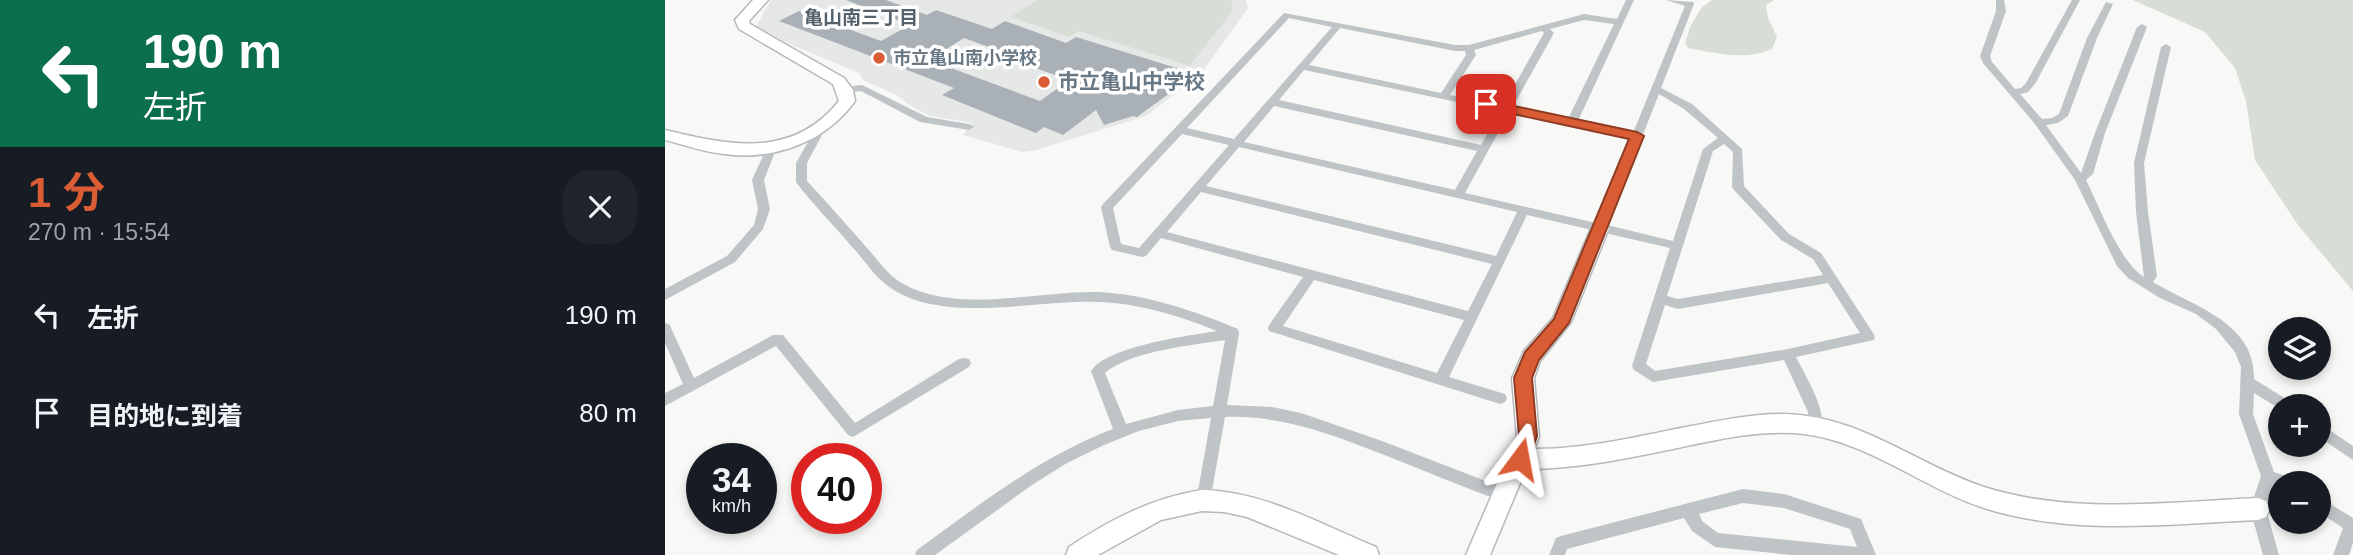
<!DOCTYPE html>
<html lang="ja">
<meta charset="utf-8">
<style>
:root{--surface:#171b24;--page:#20242c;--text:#f1f3f6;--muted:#9ea1a6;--accent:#da5c34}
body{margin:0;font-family:Arial,"Noto Sans JP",sans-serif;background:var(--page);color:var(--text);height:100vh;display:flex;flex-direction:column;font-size:26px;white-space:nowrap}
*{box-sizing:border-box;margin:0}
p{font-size:23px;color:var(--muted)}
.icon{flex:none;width:38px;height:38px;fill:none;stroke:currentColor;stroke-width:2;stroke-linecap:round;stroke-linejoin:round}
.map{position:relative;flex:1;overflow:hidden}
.details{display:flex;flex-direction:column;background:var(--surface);width:665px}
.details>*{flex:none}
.top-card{background:#0b6e4f;color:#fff;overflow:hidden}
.tools{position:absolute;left:1603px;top:317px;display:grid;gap:14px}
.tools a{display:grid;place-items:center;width:63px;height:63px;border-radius:50%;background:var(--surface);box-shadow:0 4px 10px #0003;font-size:35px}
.speed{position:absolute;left:21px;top:443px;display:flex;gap:14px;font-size:35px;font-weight:700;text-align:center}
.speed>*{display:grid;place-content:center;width:91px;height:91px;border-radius:50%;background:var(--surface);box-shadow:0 4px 10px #0003;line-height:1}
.speed small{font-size:18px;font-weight:400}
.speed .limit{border:10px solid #d22;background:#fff;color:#111}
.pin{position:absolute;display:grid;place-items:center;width:60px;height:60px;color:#fff;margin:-30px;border-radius:14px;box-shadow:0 4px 10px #0006}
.me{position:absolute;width:77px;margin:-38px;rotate:13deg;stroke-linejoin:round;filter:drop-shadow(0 0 5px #0008)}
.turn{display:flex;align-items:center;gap:24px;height:147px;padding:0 28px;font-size:32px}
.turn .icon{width:91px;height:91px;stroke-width:2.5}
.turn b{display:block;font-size:49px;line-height:60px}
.round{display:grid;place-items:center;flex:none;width:74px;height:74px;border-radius:28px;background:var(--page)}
.headline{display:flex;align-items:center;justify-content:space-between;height:119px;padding:0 28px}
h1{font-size:42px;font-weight:700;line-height:52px;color:var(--accent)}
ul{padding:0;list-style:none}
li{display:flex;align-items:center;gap:21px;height:98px;padding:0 28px}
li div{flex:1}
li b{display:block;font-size:26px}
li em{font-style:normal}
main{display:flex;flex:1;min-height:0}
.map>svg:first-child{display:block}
.built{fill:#e6e7e7}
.green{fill:#d8ddd5}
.building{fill:#a9b1b6;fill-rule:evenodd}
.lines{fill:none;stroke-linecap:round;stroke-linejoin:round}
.secondary-casing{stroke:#b4b9be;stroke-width:3}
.street{fill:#bfc4c7;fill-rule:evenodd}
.secondary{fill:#fff;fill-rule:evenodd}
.route{fill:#da5c34;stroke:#8e3c22;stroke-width:2}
.poi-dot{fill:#da5c34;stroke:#fff;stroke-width:2.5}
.labels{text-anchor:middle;stroke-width:7;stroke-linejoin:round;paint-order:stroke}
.far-poi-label{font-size:18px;font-weight:bold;fill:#697885;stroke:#fff;text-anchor:start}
.far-neighbourhood-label{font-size:19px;font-weight:bold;fill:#56626b;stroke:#fff}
.poi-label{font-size:21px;font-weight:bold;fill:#697885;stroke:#fff;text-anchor:start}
</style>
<main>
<section class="details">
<div class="top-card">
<div class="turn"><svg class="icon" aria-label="left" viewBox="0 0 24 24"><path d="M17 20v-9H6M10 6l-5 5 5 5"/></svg><div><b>190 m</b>左折</div></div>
</div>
<div class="headline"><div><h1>1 分</h1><p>270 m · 15:54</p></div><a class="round"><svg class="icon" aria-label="close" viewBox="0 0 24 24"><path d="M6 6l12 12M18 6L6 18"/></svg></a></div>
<ul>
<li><svg class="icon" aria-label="left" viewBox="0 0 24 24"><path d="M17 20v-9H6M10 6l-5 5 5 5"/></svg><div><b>左折</b></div><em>190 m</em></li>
<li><svg class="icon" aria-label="arrive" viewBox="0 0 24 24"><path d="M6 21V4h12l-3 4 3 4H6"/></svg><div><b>目的地に到着</b></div><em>80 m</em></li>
</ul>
</section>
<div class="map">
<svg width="1688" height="555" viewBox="0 0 1688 555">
<rect width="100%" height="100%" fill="#f8f8f6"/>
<path class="built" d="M106 0H581L583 8 535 75 481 116 371 150 357 152 298 135 307 123 265 116 244 105 233 96 198 80 194 73 122 43 91 26Z"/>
<path class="green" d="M372 0H563L567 1 568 10 525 66 414 31 404 37 346 17Z
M1047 0H1109L1101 5 1103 18 1112 37 1107 49C1080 61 1051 53 1023 48L1020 43 1026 25 1037 7Z
M1468 0H1688V291L1633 225 1590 160 1581 101 1570 68 1540 32Z"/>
<path class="building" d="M181 0H221L262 15 271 10 327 29 340 21 401 43 411 37 531 74 472 117 468 116 439 125 431 110 398 135 379 127 371 133 277 95 289 88 114 21 134 11 216 41 245 25ZM299 38 363 61 359 64 404 80 375 101 264 60Z"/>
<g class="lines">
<g class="secondary-casing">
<path id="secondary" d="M88 0H103L84 21 85 24 179 78 188 90 190 101C161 142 108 161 59 154 39 152 20 145 0 140V130C63 145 127 160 174 101L168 84 74 29 70 20Z
M935 222 941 224 944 228 906 322 875 361 869 378 874 437 869 449C922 449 975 436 1026 426 1064 419 1104 410 1142 416 1207 425 1258 467 1319 487 1407 515 1502 502 1593 498L1601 501 1605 509 1601 517 1593 520C1502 524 1408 536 1319 508 1258 488 1204 442 1139 434 1095 429 1050 440 1008 449 959 459 911 469 861 469L825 555H801L852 437 847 378 859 351 888 318 926 228 929 224Z
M537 490C598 491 655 524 711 547L714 555H674L582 517 559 512 537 511 496 520 433 555H401L404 547C446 519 487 498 537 490Z"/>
</g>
<path class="street" d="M961 0H969L913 121 968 133 1020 6 1001 0 1028 2 1029 4 996 88 1027 104 1077 149 1079 186 1124 234 1156 253 1210 336 1209 340 1204 341 1131 357C1140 375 1163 412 1156 430L1151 432 1146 430 1143 412 1119 360 988 382 969 370 967 366 1005 248 862 215 784 377 840 394 842 398 840 402 835 404 604 331 603 328 604 325 638 277 496 238 481 256 477 257 447 250 445 247 436 207 438 204 619 13 790 45H804L919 14 952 19ZM624 18 667 27 569 139 522 128ZM919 20 949 24 903 119 847 108 889 33 885 29ZM675 28 790 51H800L801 55 776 93 644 65ZM877 31 879 33 838 106 785 95 811 55 809 50ZM639 70 835 111 816 145 614 100ZM994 94 1019 109 1053 138 1038 149 1008 241 942 225ZM609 106 812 151 790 190 579 142ZM844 113 966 139 931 223 800 193ZM517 134 564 145 474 248 456 244 448 208ZM1059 144 1068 152 1067 187 1069 190 1116 240 1148 259 1158 275 1013 299 1002 296 1048 151ZM574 147 852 212 831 256 541 186ZM536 192 827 264 803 311 502 232ZM649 280 799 320 772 373 618 326ZM1163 283 1195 333 1123 349 990 371 981 364 1000 305 1013 309Z
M1331 0H1339L1341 11 1325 56 1327 62 1350 89 1356 88 1361 83 1407 0H1415L1370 84 1363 92 1355 94 1377 119 1387 118 1394 114 1422 38 1441 2 1448 4 1432 38 1403 116 1393 123 1381 125 1416 173 1430 133 1472 27 1477 24 1482 27 1440 133 1428 174 1421 180C1435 208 1454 261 1479 277L1471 212 1469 163 1496 47 1501 44 1506 47 1479 163 1483 212 1492 276 1488 282C1527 306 1591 322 1589 379L1626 402 1628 406H1615V409L1589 393 1588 414 1609 472 1626 478 1628 483H1615V487L1608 484 1601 509 1614 555H1598L1585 509 1596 476 1574 414 1576 367 1570 352 1551 329 1531 314 1495 298 1463 278 1452 266 1410 180 1370 124 1318 63 1315 56 1331 11Z
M197 85 262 117 304 124 309 127 304 130 255 122 196 91 180 93 175 90 180 87Z
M149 128 153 129 157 135 142 163V181C163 204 183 226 203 249 211 258 219 269 228 277 281 318 372 290 433 292 480 294 530 311 573 329L574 333 562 405 607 407 636 413 717 441 844 490 846 495 844 500 839 502C798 487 758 470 717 454 666 434 616 415 560 417L545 502 543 507 538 509 533 507 531 502 546 418 513 421 474 431 439 445 402 463 367 485 270 555H250L252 550C314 505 376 456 448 429L426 371C443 346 522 336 552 331 515 316 473 303 433 302 370 299 272 327 219 283 207 273 198 258 187 247 169 225 148 205 131 182V163L147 135 144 131ZM560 340 548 406 513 410 461 424 440 373C465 351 528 345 560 340Z
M107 144 112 147 99 180 105 209 98 229 70 262 0 300V289L62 256 89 225 93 209 87 180 102 147Z
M0 323 5 325 6 328 29 378 108 335H118L190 423 294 359 299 358 304 359 306 363 304 367 188 437 183 435 111 346 0 406V393L18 384 0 343Z
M1654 423 1688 446V460L1654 437Z
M1078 489 1119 494 1196 519 1211 555H1126L1050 547 1027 531 1019 518 902 549 900 555H884L891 538 896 536ZM1078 503 1119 508 1185 529 1192 547 1053 533 1037 521 1034 514Z
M1654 497 1688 518V543L1684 555H1668L1678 528 1654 512Z"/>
<use href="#secondary" class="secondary"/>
</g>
<path class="route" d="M821 100 972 132 979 136 904 323 874 360 867 378 872 436 862 465 855 467 849 465 846 459 854 436 849 378 860 352 889 319 964 139 816 107 814 104Z"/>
<g class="poi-dot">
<circle cx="214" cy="58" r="7"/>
<circle cx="379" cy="82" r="7"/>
</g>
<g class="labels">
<g class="far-poi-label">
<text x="228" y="64">市立亀山南小学校</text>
</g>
<g class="far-neighbourhood-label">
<text x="196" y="24">亀山南三丁目</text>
</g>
<g class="poi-label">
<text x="393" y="89">市立亀山中学校</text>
</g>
</g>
</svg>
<div class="tools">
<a><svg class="icon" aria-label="layers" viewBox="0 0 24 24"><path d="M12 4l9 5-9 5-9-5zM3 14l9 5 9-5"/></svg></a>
<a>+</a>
<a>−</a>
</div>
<div class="speed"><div>34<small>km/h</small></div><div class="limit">40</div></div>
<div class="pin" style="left:821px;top:104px;background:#d93025"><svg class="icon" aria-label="arrive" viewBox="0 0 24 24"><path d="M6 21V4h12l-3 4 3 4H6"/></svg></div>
<svg class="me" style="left:855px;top:459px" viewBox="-20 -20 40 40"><path d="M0-17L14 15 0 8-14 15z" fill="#da5c34" stroke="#fff" stroke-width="4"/></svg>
</div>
</main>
